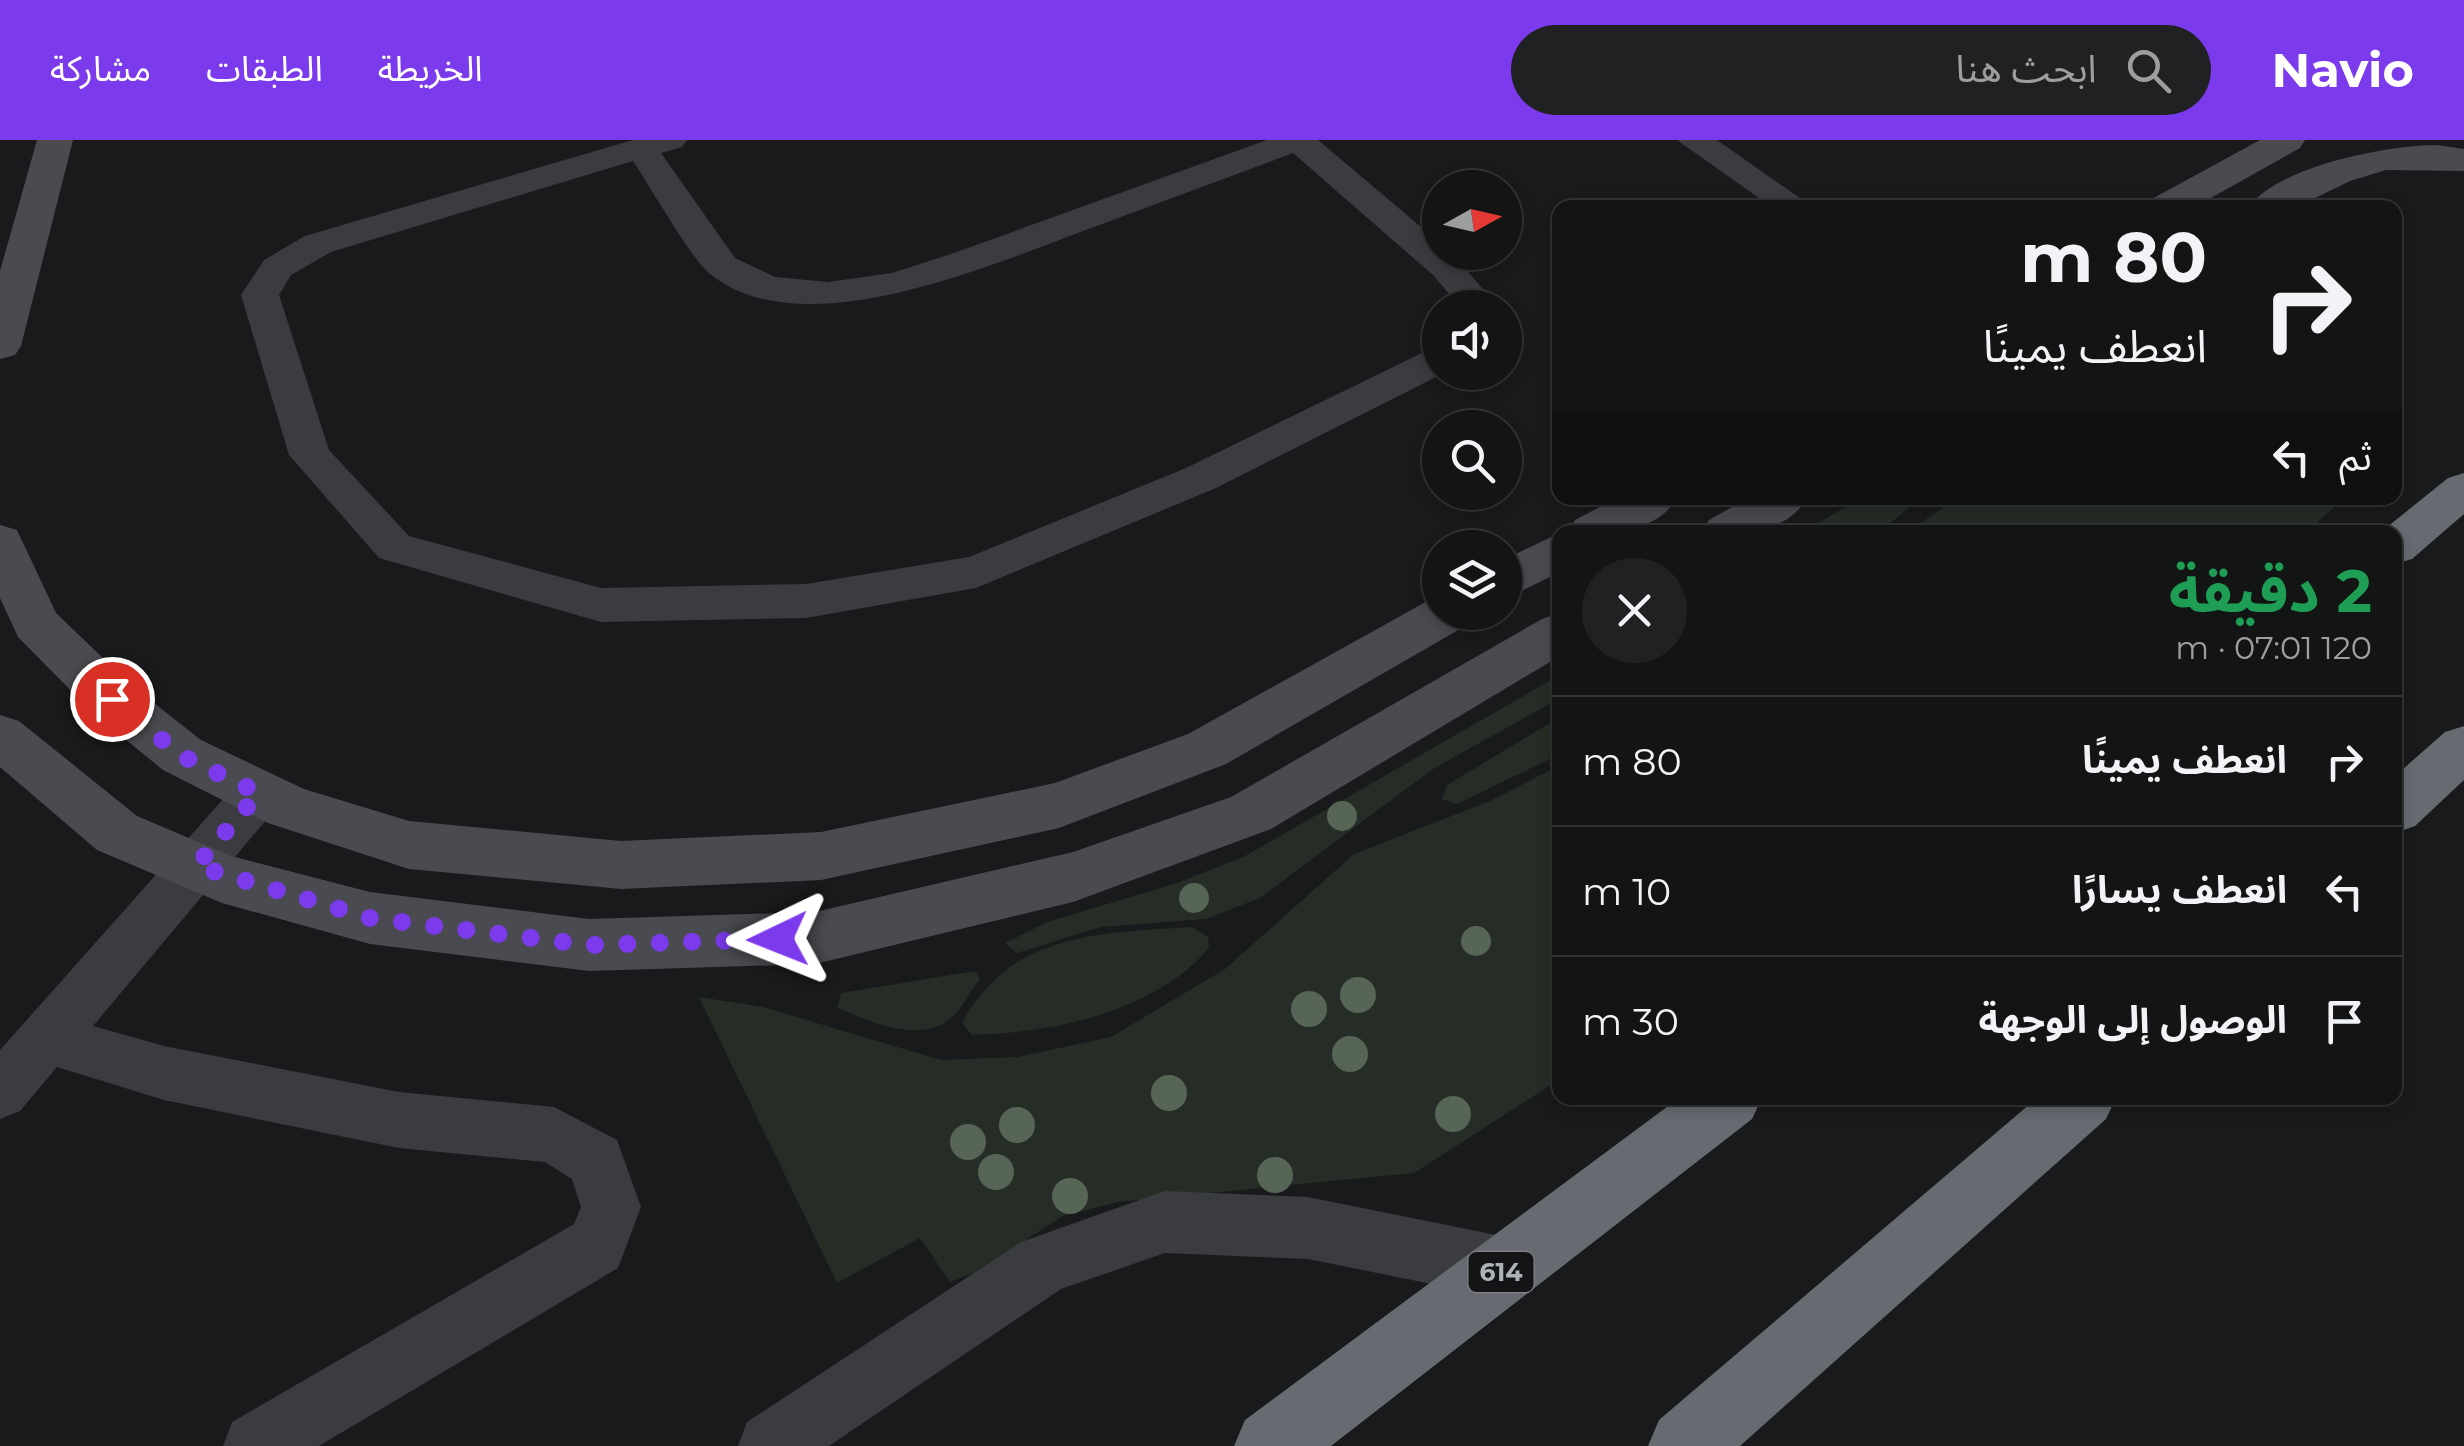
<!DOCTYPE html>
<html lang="ar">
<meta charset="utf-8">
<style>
:root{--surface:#131414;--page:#202122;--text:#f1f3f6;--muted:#9d9ea0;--line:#323334;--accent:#7c3aed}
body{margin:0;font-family:Montserrat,"Noto Sans Arabic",sans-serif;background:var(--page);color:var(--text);direction:rtl;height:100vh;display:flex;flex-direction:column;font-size:38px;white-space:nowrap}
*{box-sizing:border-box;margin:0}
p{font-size:32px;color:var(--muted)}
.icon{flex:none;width:55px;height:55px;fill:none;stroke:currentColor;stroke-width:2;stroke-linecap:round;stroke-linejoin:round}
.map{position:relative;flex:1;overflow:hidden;direction:ltr}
.sheet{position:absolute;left:1552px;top:385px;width:850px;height:580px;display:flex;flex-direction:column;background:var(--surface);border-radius:20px;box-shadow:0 5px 15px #0003,0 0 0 2px var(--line);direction:rtl}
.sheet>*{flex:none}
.banner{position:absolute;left:1552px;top:60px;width:850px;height:305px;border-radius:20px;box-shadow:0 5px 15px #0003,0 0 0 2px var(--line);direction:rtl;background:#131414;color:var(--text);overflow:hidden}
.needle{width:65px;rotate:82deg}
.controls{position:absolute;left:1422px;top:30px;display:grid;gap:20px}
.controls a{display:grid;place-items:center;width:100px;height:100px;border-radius:50%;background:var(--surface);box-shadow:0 5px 15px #0003,0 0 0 2px var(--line);font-size:50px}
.pin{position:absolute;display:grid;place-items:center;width:85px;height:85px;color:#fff;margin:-42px;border:5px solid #fff;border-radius:50%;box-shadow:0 2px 10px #0007}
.me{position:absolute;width:110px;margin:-55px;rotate:268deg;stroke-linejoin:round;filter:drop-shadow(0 0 8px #0008)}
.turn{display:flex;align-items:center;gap:35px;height:210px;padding:0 30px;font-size:45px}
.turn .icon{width:130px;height:130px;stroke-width:2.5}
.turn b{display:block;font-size:70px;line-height:85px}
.then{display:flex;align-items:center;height:95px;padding:0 30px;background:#0003;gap:20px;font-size:38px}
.round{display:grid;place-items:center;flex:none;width:105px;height:105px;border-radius:52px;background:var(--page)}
.headline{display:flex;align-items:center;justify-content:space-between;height:170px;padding:0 30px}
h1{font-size:60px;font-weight:700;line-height:75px;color:#1e9e55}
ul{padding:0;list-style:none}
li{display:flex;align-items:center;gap:30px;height:130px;padding:0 30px;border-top:2px solid var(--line)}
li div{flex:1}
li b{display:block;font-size:38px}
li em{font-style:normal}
header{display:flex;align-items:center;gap:60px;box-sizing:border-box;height:140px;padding:0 50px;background:var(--accent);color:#fff}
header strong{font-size:48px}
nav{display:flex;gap:55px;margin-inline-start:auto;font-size:35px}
.search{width:700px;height:90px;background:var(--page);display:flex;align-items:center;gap:25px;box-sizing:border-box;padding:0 35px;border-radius:55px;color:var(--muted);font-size:38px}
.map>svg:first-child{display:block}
.green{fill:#262d26}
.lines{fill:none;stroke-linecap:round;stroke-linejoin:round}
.street{fill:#3b3c40;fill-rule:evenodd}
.secondary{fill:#494b50;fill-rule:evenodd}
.highway{fill:#676a70;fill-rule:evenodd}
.tree{fill:#566556}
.route{stroke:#7c3aed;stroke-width:18;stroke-dasharray:0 32.4}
.labels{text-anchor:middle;stroke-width:8;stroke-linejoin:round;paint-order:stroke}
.shield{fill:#141416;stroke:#7f8388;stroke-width:2.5}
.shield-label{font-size:25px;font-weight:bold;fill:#adb2b9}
</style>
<header>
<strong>Navio</strong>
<div class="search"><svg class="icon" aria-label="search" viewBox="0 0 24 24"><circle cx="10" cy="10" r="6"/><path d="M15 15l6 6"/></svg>ابحث هنا</div>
<nav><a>الخريطة</a><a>الطبقات</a><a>مشاركة</a></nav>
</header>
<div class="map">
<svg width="2464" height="1306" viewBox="0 0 2464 1306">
<rect width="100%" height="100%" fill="#191a1b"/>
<path class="green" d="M1861 358H1920L1880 392H1803Z
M1957 358H2345L2306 392H1908Z
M1560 535V558L1433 629 1260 758 1206 779 1101 787 1017 813 1005 803 1047 782 1177 743 1245 716Z
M1560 577V614L1457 664 1442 659 1447 645Z
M1560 625V939L1414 1033 1118 1062 1063 1076 973 1133 950 1142 920 1098 837 1143 699 857 763 867 941 920 1017 917 1111 897 1225 829 1354 714 1490 661Z
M1192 787 1208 797 1209 808C1155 872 1052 893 972 895L962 883C1010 792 1101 793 1192 787Z
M975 831 980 839C970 851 963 868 951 878 921 904 867 882 837 867L841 853Z"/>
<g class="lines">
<path class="street" d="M633 0H687L682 7 661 13 735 118 775 137 828 142 892 133 954 113 1267 0H1318L1440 103V112H1451L1499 168H1461L1434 136 1293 13C1227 38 1160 62 1094 87 997 122 804 210 710 134 691 119 650 46 633 21L331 112 291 135 279 155 329 310 409 396 601 448 806 444 969 417 1186 328 1426 211 1440 208V232H1446L1216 348 976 448 806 478 601 482 379 418 289 315 241 155 264 120 305 96Z
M1677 0H1717L1814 68H1773Z
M259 633 277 639 284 653 277 667 93 886 164 906 399 952 554 967 617 1000 641 1067 618 1128 319 1306H223L232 1282 574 1084 581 1067 572 1039 545 1022 399 1008 164 960 57 927 20 971 0 979V910L241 639Z
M1165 1051 1308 1057 1506 1097 1528 1106 1537 1128 1528 1150 1506 1159 1308 1119 1165 1113 1061 1149 829 1306H738L747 1282 1021 1102Z"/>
<path class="secondary" d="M37 0H73L21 206 15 215 0 219V131Z
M2260 0H2305L2300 8 2193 68H2145L2150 60Z
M2437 5 2464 9V31L2386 30 2350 41 2295 68H2248C2277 26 2389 5 2437 5Z
M1617 358H1677C1654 396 1607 392 1568 392L1575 380Z
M1748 358H1807C1785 396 1741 392 1702 392L1709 380Z
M0 385 17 390 56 473 131 545 201 600 304 649 409 681 621 701 821 692 1055 643 1188 594 1431 459 1440 456V472H1474L1467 485 1226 624 1059 688 821 740 621 749 409 729 268 683 163 630 93 573 18 497 0 458Z
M1560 393V432L1505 459V419Z
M1560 473V516L1271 689 1073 762 815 824 589 831 370 804 222 763 97 710 0 627V575L19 581 137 676 231 716 370 752 589 779 815 772 1073 712 1231 657 1542 479Z"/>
<path class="highway" d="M2464 333V374L2412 419 2395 424V392H2381L2448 338Z
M2464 586V640L2415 686 2395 693V636L2445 592Z
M1679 958H1762L1752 979 1331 1306H1234L1245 1280Z
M2037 958H2116L2106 979 1740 1306H1648L1659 1280Z"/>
</g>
<g class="tree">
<circle cx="1342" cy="676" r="15"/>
<circle cx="1194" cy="758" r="15"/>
<circle cx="1476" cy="801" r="15"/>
<circle cx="1358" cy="855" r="18"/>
<circle cx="1309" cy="869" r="18"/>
<circle cx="1350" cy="914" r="18"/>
<circle cx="1169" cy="953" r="18"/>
<circle cx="1453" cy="974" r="18"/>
<circle cx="1017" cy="985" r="18"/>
<circle cx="968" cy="1002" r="18"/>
<circle cx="996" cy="1032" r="18"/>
<circle cx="1275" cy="1035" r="18"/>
<circle cx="1070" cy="1056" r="18"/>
</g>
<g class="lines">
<path class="route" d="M112 559 182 616 259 653 196 726 370 778 589 805 778 799"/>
</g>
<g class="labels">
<rect class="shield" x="1468.5" y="1112" width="65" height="40" rx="8"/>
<g class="shield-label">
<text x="1501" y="1141">614</text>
</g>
</g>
</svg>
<div class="controls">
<a><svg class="needle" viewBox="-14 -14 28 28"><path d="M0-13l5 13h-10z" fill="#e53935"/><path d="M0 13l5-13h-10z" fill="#9d9ea0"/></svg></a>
<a><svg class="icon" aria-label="sound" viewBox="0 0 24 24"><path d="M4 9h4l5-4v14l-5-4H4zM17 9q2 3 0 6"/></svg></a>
<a><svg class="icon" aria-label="search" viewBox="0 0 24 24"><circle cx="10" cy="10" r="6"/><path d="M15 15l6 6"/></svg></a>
<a><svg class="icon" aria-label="layers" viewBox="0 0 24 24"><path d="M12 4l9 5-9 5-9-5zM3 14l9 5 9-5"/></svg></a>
</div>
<div class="pin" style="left:112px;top:559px;background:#d93025"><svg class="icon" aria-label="arrive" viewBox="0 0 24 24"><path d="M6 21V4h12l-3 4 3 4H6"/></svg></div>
<svg class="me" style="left:778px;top:799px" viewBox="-20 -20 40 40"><path d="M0-17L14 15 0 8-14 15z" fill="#7c3aed" stroke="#fff" stroke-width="4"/></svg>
<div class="banner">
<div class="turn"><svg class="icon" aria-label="right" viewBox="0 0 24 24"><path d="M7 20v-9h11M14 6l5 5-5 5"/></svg><div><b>80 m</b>انعطف يمينًا</div></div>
<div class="then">ثم<svg class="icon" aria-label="left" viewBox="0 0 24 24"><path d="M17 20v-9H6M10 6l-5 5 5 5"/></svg></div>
</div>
<section class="sheet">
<div class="headline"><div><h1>2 دقيقة</h1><p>120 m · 07:01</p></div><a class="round"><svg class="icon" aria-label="close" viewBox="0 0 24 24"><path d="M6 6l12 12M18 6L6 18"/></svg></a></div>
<ul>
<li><svg class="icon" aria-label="right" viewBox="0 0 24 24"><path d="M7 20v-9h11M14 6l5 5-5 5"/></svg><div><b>انعطف يمينًا</b></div><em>80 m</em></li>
<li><svg class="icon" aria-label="left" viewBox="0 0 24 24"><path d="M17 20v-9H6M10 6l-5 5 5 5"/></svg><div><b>انعطف يسارًا</b></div><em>10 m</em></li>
<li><svg class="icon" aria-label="arrive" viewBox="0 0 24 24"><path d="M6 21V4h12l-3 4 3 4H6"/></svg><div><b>الوصول إلى الوجهة</b></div><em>30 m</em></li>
</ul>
</section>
</div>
